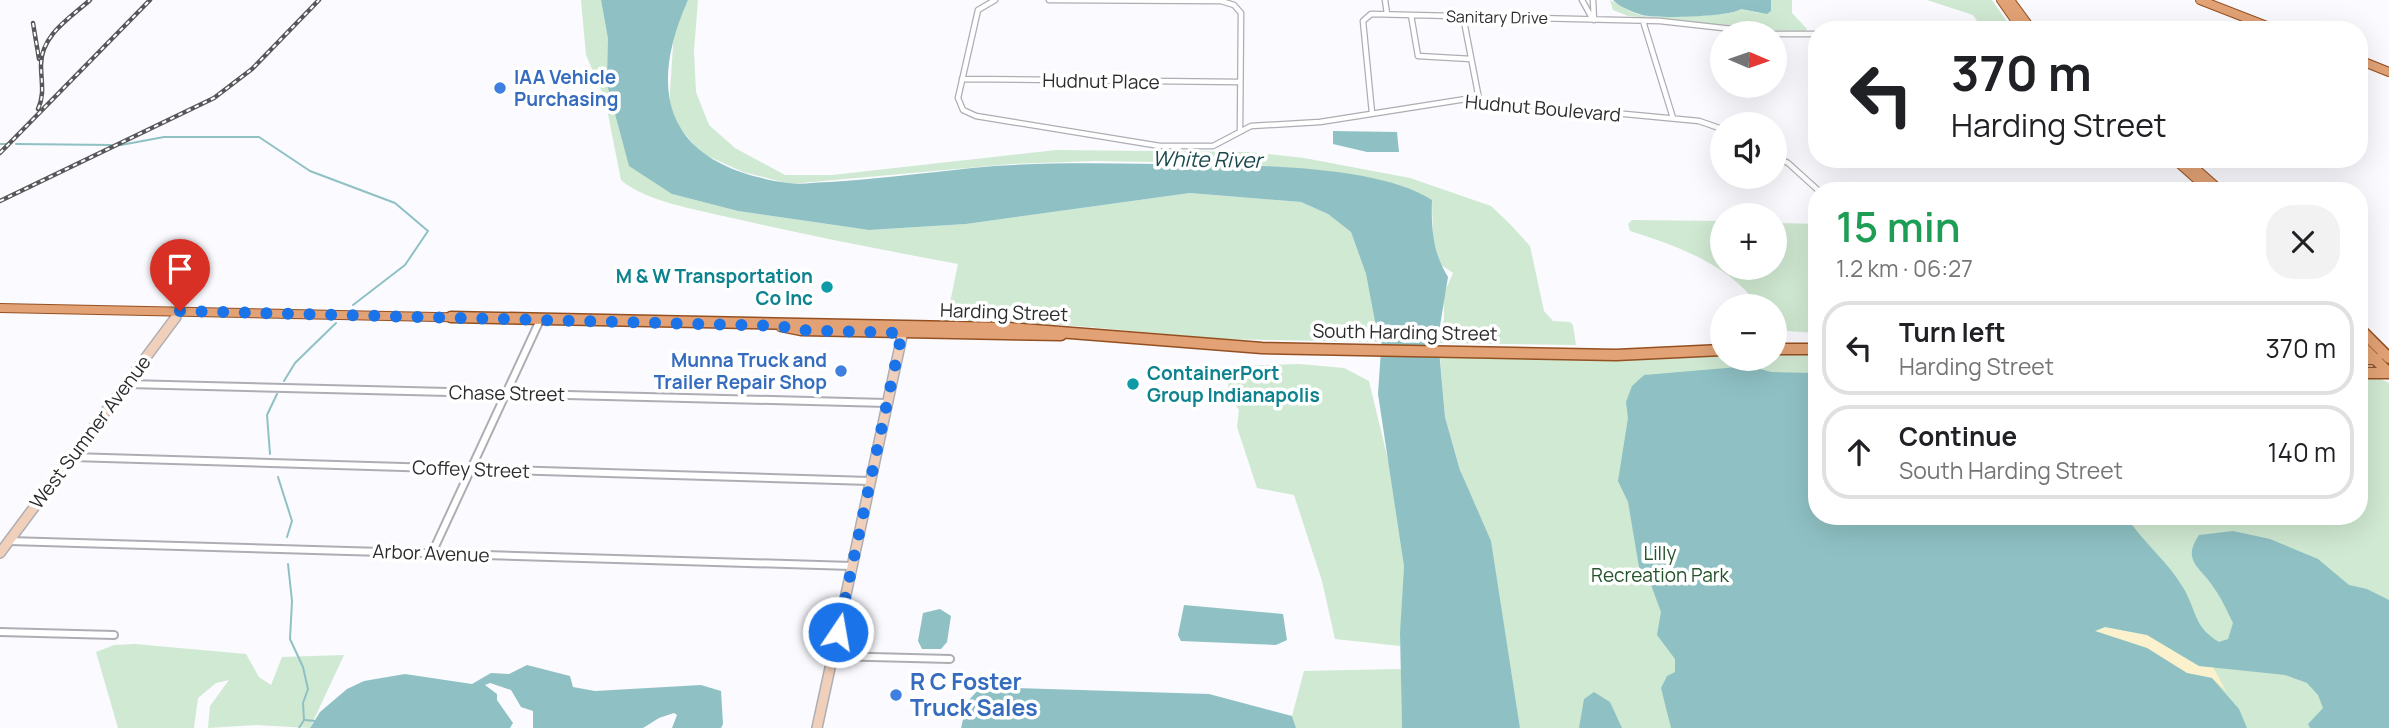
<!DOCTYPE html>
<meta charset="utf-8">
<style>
:root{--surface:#fff;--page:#f2f2f2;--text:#202124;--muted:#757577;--line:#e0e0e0}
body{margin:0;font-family:Manrope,sans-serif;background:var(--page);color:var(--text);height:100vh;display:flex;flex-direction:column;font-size:26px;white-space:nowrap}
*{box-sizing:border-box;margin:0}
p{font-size:23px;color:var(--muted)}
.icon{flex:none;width:38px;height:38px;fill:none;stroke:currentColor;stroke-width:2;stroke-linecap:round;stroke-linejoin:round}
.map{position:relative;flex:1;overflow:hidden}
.sheet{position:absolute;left:1808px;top:182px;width:560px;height:343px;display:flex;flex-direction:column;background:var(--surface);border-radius:28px;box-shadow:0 7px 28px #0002}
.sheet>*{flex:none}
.banner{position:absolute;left:1808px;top:21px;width:560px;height:147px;border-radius:28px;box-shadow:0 7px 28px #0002;background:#fff;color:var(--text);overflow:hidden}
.needle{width:46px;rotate:92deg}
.buttons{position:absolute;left:1710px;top:21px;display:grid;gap:14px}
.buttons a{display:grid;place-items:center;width:77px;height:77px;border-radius:50%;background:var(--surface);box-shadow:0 7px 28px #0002;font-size:35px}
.pin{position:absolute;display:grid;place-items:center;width:60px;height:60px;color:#fff;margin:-72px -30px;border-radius:50% 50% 50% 0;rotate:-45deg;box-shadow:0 0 7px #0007}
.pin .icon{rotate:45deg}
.me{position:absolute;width:77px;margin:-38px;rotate:12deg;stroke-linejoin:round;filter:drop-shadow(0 0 5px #0008)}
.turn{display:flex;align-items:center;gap:24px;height:147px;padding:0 28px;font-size:32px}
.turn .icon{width:91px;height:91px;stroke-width:2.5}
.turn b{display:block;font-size:49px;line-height:60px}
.round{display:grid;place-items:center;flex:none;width:74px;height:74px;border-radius:28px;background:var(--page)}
.head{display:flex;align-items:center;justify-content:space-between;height:119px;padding:0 28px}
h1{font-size:42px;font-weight:600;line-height:52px;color:#1e9e55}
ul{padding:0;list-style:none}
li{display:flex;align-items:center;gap:21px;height:94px;margin:0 14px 10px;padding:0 14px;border:4px solid var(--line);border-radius:28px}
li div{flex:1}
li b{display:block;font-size:26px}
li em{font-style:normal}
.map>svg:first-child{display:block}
.green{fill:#d0e9d2}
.sand{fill:#fbf1cc}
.water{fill:#8fc1c4}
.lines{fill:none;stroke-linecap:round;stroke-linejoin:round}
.stream{stroke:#8fc1c4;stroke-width:2}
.street-far1-casing{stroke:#adadb4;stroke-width:7}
.street-casing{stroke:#adadb4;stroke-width:10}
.secondary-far1-casing{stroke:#adadb4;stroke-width:10}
.secondary-casing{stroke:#adadb4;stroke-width:12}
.primary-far1-casing{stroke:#955021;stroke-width:10}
.primary-casing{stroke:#955021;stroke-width:13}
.street-far1{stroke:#fff;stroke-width:4.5}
.street{stroke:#fff;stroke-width:6}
.secondary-far1{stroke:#f0d0ba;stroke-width:7}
.secondary{stroke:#f0d0ba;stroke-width:9}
.primary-far1{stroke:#e2a275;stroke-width:8}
.primary{stroke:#e2a275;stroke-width:10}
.rail-casing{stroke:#57575a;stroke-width:4.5}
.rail{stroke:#fff;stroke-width:2;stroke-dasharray:4.5;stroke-linecap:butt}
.route{stroke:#1a73e8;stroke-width:12;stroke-dasharray:0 21.6}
.shop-dot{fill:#3f7fe0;stroke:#fff;stroke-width:2.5}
.culture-dot{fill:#0f9aa8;stroke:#fff;stroke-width:2.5}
.labels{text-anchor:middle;stroke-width:7;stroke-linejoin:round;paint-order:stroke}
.far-street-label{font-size:16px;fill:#2c2c2f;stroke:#fff}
.shop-label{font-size:19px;font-weight:bold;fill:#366cbe;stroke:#fff;text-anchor:start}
.street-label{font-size:19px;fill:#2c2c2f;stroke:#fff}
.culture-label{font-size:19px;font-weight:bold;fill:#0d838f;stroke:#fff;text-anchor:end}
.park-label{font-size:19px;fill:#24532c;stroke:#fff}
.water-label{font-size:21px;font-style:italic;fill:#1a484b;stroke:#fff}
.near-shop-label{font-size:23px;font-weight:bold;fill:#366cbe;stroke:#fff;text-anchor:start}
</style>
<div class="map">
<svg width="2389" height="728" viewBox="0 0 2389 728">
<rect width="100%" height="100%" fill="#fafaff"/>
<path class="green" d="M581 0H601L608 39V84L617 116 672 194 738 211 869 230 966 224 1190 193 1301 202 1328 214 1351 232 1366 274 1381 342 1221 339 1065 325 946 322 958 264C882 250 807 235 732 218 699 210 646 202 621 180L605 99 586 55Z
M688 0H698L694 51 696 92 709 125 735 148 785 175H832L1056 150 1249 152 1304 158 1410 178 1491 206 1510 224 1530 246 1544 311 1553 321 1570 322 1573 325 1576 345 1439 343 1444 319V294L1453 273 1440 264 1433 238 1432 200 1270 166 1217 163 1095 161 1012 164 790 184 743 172 701 153 676 123 669 107 674 31Z
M1610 0C1620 5 1632 14 1644 16 1659 18 1731 17 1741 9L1759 13 1771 0H1792V13L1807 29 1805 32 1782 31 1628 16 1613 10Z
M1927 0H1992L2013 30H1983L1973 15Z
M1632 220 1722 221V268H1774L1775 223 1816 224V333L1775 330 1774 306H1758C1731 265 1675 245 1630 231L1628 224Z
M1775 354H1816V516H2359V378L2381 379 2389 383V728H1520L1502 615 1445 417 1440 356 1663 359 1722 355V359H1774Z
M1299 364 1344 368 1369 381 1395 489 1404 566 1400 646 1335 639 1322 581 1294 495 1257 488 1237 427 1239 410C1226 393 1225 385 1235 366Z
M135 644 246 654 259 677 271 685 282 657 344 655 310 728 256 725 208 728 210 706 229 680 216 683 198 698 194 728H118L96 652 114 645Z
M1401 669 1402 728H1296L1292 716 1304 671Z"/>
<path class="sand" d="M2105 627 2147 635 2199 666 2213 667 2226 691 2212 678 2187 673 2147 648 2095 631Z"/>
<path class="water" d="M601 0H688C642 103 675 167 788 183 801 185 817 182 830 182 877 179 925 173 972 168 1034 162 1095 163 1157 164 1228 165 1374 162 1432 200 1431 228 1433 253 1448 277L1438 338 1445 417 1460 470 1491 541 1520 728H1402L1400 633 1404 566 1378 394 1382 335 1375 321 1366 274 1351 232 1328 214 1301 202 1190 193 966 224 869 230 738 211 672 194 629 166 607 84 608 39Z
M1613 0H1771V11L1767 14 1741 9C1731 17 1656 19 1642 15 1633 12 1619 7 1613 0Z
M1333 131 1397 132 1399 152H1367L1333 144Z
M1750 366 1771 372 1816 373V516H2126C2143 543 2168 561 2184 589 2197 612 2194 627 2219 642L2228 639 2233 623C2227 611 2222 599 2214 588 2201 567 2181 562 2199 535L2233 531 2270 539 2318 559 2349 585 2367 589 2389 600V728H2310L2308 724 2323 708 2318 695 2307 683 2285 675 2199 666 2147 635 2105 627 2095 631 2147 648 2187 673 2212 678 2239 709 2247 728H1671L1661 688 1667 676 1675 672V659L1657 635 1661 612 1651 585 1639 567 1628 502 1618 481 1628 418 1626 402 1632 386 1644 375Z
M1184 605 1283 614 1287 640 1276 645 1181 641 1178 635Z
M940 609 951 616 947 642 941 649H922L918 641 923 613Z
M527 665 570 676 573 687 595 691 701 685 721 691 723 724 721 728H672L677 715 674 713 659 718 643 728H533V711L521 707 511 690 490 683 485 685 497 694V700L513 723 510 728H310L320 712 347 689 364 681 405 674 472 684 491 673 509 674Z
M981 687 1209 694 1292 716 1296 728H961L967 702Z
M1594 692 1610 702 1622 728H1579L1584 699Z"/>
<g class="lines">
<path class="stream" d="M0 144H7
M16 144 111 145
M121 145 164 137H259L310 171 395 203 428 231 405 265 353 305
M284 381 295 363 336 323
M270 454 267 415 277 394
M278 477 292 521 287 537
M288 564 292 601 290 639 303 667 308 689 303 703 304 720 299 728
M305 720 315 721"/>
<g class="street-far1-casing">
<path id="street-far1" d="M995 0 978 10 958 98 963 110 976 116 1160 146H1213L1251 126 1320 122 1466 99 1699 121 1722 129
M1049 0 1221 1 1234 5 1241 13 1240 130
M1385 0 1387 14
M1582 0 1592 18
M1593 0 1594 20
M1411 15 1418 56 1471 59
M1463 16 1479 99
M1643 21 1673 118
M1774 34H1816
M962 79 1239 82
M1372 113 1363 21 1371 14 1660 21 1768 33
M1774 156 1788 163 1819 191"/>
</g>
<g class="street-casing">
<path id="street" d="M128 384 887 403
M72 457 870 481
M9 541 852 566
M432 553 540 320
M0 632 114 635
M832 656 950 659"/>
</g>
<g class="secondary-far1-casing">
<path id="secondary-far1" d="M174 319 180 311"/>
</g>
<g class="secondary-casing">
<path id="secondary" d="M0 553 176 317
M817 728 904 327"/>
</g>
<g class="primary-far1-casing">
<path id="primary-far1" d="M2001 0 2022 30
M2010 0 2032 30
M2200 0 2277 30
M2359 60 2389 72
M2174 159 2210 191
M2185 159 2221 191
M0 308 539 319"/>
</g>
<g class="primary-casing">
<path id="primary" d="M451 317 1008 328 1262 348 1616 355 1722 350
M781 326 801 330 1061 335
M2359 328 2389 358
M2359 343 2389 373
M1774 349H1816
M2359 359H2377
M2359 373H2389"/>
</g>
<use href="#street-far1" class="street-far1"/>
<use href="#street" class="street"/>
<use href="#secondary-far1" class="secondary-far1"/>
<use href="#secondary" class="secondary"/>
<use href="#primary-far1" class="primary-far1"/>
<use href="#primary" class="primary"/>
<g class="rail-casing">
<path id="rail" d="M33 23 39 59
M38 109C45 94 41 81 41 65 41 35 70 18 90 0
M0 153 150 0
M0 201 214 98 252 69 319 0"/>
</g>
<use href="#rail" class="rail"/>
</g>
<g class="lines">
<path class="route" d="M180 311 781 326 794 330 902 333 838 632"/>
</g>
<g class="shop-dot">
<circle cx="500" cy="88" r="7"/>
<circle cx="841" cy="371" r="7"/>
<circle cx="896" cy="695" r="7"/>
</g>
<g class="culture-dot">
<circle cx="827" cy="287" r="7"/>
<circle cx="1133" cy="384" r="7"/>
</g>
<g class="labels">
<g class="far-street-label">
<text transform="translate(1497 17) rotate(1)" y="6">Sanitary Drive</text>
</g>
<g class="shop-label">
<text x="514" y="84">IAA Vehicle<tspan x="514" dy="22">Purchasing</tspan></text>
<text x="827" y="367" text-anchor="end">Munna Truck and<tspan x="827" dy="22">Trailer Repair Shop</tspan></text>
</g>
<g class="street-label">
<text transform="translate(1101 81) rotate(1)" y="7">Hudnut Place</text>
<text transform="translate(1543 108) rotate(5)" y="7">Hudnut Boulevard</text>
<text transform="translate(1004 312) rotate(2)" y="7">Harding Street</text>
<text transform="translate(1405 332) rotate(1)" y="7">South Harding Street</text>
<text transform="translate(507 393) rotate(1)" y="7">Chase Street</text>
<text transform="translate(90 432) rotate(-53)" y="7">West Sumner Avenue</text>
<text transform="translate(471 469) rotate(2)" y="7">Coffey Street</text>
<text transform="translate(431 553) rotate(2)" y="7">Arbor Avenue</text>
</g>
<g class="culture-label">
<text x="813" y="283">M &amp; W Transportation<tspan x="813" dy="22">Co Inc</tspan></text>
<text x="1147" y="380" text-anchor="start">ContainerPort<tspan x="1147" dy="22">Group Indianapolis</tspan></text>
</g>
<g class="park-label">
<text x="1660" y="560">Lilly<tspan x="1660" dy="22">Recreation Park</tspan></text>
</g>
<g class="water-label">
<text transform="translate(1207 160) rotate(1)" y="7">White River</text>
</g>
<g class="near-shop-label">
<text x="910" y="690">R C Foster<tspan x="910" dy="26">Truck Sales</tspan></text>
</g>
</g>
</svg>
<div class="buttons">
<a><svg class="needle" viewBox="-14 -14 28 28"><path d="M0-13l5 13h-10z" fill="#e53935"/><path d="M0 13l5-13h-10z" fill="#757577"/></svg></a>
<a><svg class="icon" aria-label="sound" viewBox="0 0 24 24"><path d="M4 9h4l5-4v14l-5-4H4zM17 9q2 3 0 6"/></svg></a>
<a>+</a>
<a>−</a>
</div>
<div class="pin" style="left:180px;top:311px;background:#d93025"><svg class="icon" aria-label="arrive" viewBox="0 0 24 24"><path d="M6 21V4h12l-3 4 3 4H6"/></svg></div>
<svg class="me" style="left:838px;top:632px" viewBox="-20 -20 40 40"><circle r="17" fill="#1a73e8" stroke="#fff" stroke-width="3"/><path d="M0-11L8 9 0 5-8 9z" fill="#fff"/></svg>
<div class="banner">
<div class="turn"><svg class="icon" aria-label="left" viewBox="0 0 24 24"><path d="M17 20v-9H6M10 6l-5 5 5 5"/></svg><div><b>370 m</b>Harding Street</div></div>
</div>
<section class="sheet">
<div class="head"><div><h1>15 min</h1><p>1.2 km · 06:27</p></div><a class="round"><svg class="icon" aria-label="close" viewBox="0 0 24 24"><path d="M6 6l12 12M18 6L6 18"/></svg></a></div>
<ul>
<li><svg class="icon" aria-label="left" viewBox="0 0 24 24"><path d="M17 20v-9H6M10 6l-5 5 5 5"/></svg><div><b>Turn left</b><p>Harding Street</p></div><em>370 m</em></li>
<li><svg class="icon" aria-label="ahead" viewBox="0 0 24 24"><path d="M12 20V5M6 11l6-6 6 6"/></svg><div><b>Continue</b><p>South Harding Street</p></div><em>140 m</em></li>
</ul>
</section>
</div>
